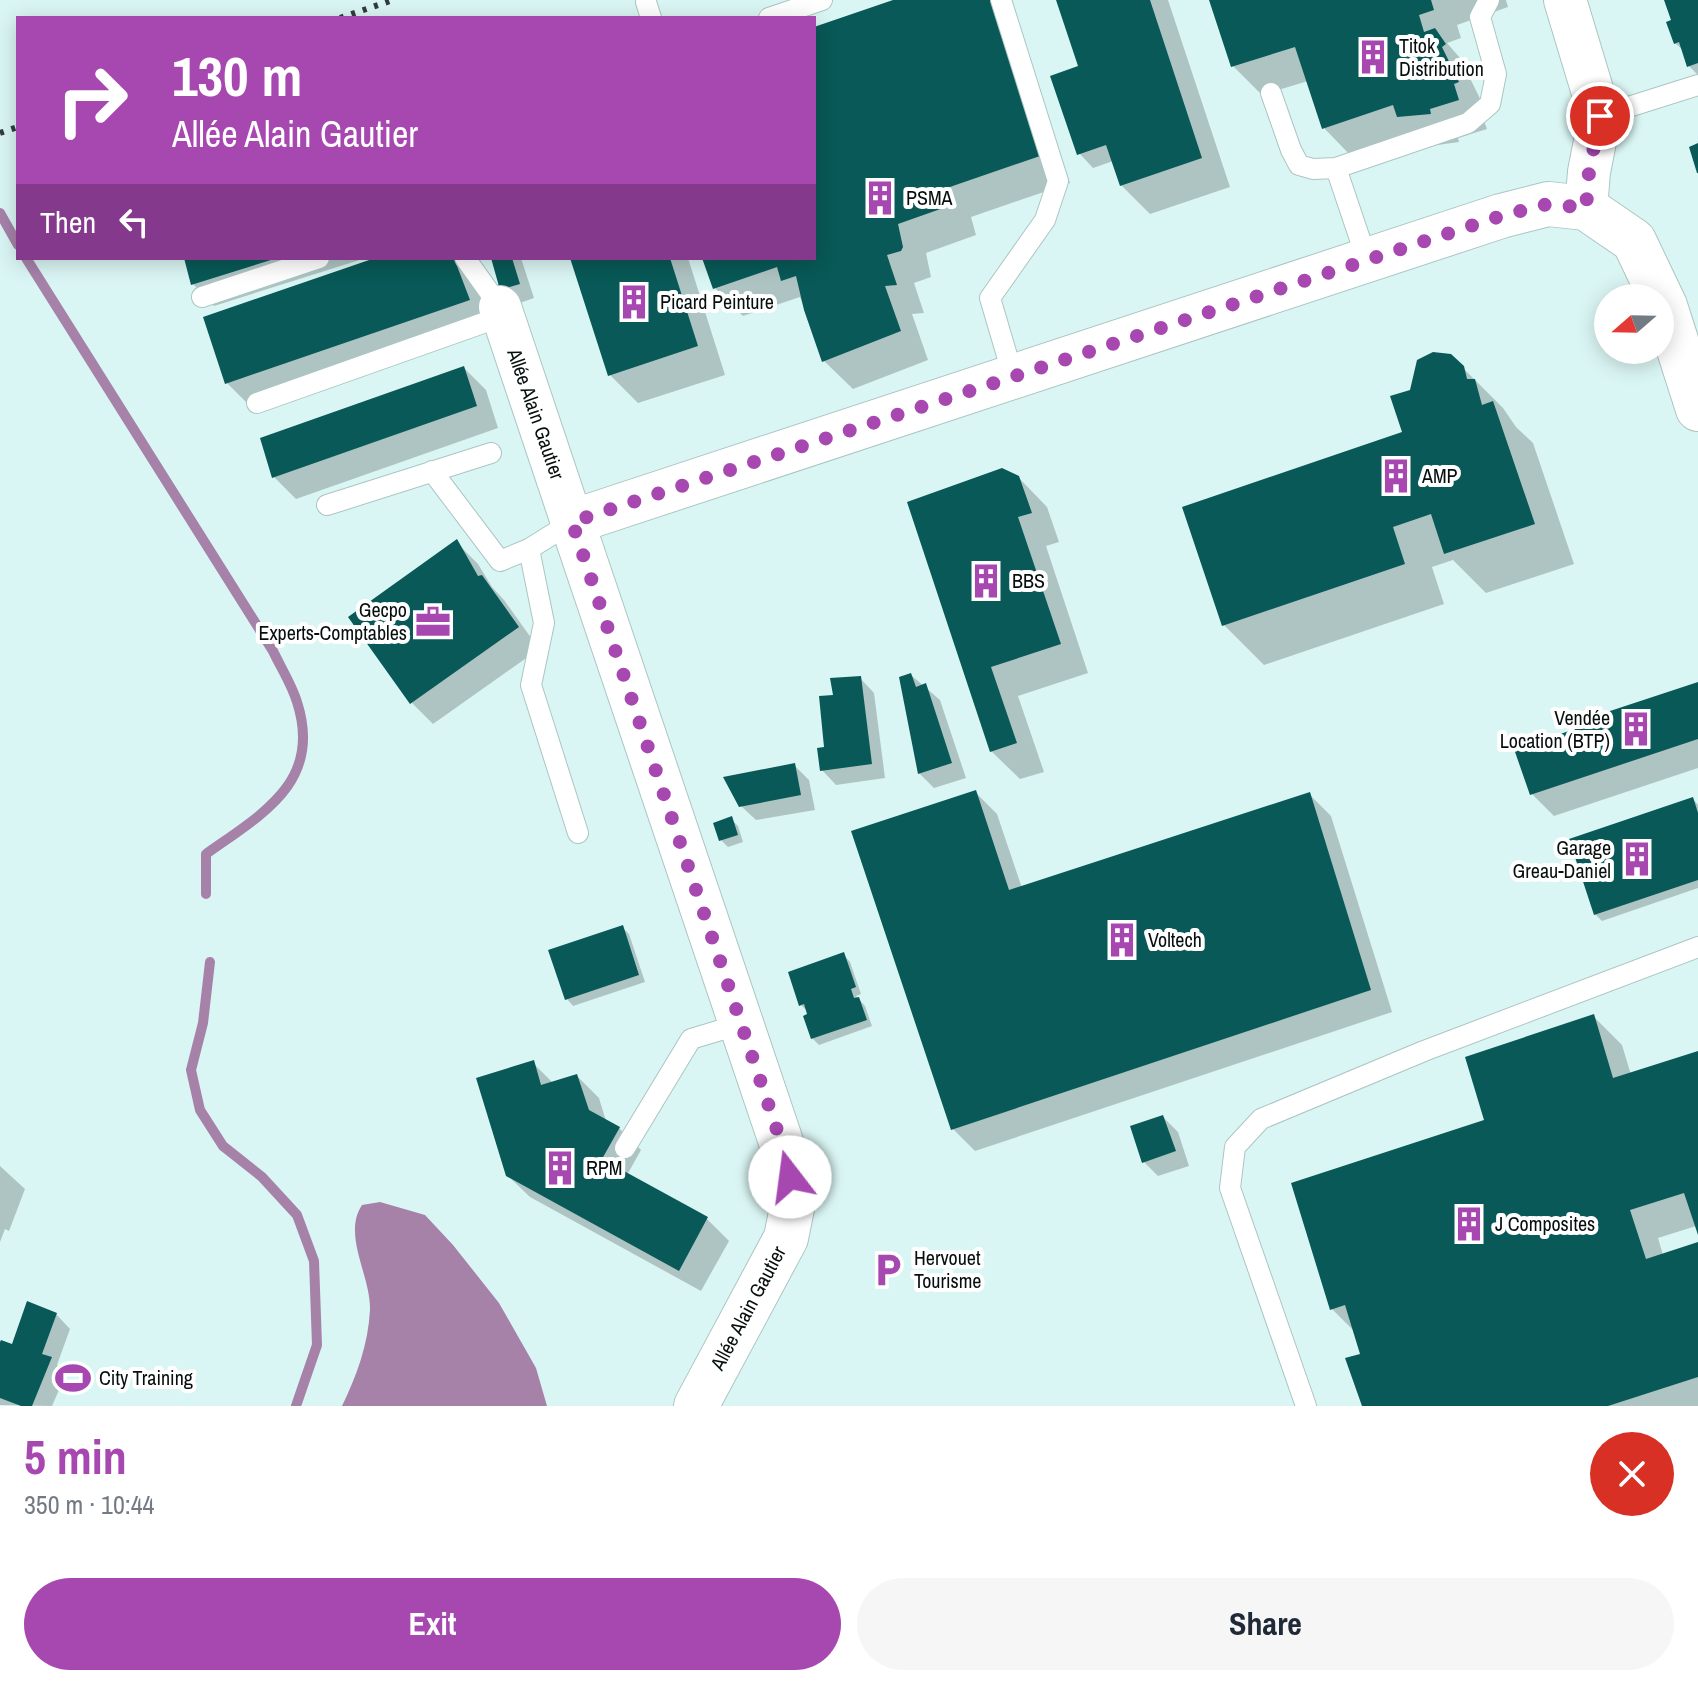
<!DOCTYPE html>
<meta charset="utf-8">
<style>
:root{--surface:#fff;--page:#f6f6f7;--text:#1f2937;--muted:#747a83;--accent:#a748b1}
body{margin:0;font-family:"Archivo Narrow",sans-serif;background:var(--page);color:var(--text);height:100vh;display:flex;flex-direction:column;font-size:30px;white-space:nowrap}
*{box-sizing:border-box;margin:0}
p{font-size:26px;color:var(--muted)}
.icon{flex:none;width:44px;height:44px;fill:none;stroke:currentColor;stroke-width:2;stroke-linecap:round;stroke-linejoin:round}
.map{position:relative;height:1406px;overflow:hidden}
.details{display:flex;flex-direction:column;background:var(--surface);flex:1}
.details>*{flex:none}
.banner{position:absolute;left:16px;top:16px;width:800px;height:244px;border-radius:0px;box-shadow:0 4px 20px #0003;background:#a748b1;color:#fff;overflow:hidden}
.needle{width:52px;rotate:250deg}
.controls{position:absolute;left:1594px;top:284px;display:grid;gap:16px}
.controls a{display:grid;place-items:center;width:80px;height:80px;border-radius:50%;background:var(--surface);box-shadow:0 4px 20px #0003;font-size:40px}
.pin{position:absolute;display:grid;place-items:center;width:68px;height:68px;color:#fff;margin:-34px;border:4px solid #fff;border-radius:50%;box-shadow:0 2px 8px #0007}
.me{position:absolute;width:88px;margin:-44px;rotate:345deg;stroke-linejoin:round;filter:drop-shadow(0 0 6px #0008)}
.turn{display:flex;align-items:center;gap:28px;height:168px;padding:0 24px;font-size:36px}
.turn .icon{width:104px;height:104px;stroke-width:2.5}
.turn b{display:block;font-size:56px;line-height:68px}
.then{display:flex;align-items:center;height:76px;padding:0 24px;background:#0003;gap:16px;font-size:30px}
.round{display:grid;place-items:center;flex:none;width:84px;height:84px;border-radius:42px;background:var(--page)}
.overview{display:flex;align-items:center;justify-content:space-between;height:136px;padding:0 24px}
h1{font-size:48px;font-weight:700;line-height:60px;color:var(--accent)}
.primary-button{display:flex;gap:16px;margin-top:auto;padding:16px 24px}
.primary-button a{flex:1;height:92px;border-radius:48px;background:var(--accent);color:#fff;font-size:32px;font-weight:700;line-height:92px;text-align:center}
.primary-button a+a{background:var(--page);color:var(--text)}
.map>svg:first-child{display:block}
.water{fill:#a682a9}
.shadow{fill:#0003}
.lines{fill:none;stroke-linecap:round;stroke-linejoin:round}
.stream{stroke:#a682a9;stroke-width:10}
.building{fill:#085957}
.lane-casing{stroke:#abc5c3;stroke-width:22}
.street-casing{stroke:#abc5c3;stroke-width:44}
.secondary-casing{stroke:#abc5c3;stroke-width:46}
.lane{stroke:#fff;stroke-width:20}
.street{stroke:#fff;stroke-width:42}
.secondary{stroke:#fff;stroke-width:44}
.rail{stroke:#313d3c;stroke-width:6;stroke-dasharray:4 8;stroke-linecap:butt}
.route{stroke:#a748b1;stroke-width:14;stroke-dasharray:0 25.2}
.labels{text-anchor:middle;stroke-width:8;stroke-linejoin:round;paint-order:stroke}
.poi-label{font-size:20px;fill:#060f0e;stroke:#fff;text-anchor:start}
.street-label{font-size:20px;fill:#060f0e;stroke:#fff}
</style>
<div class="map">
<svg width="1698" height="1406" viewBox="0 0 1698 1406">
<rect width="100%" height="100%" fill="#daf6f4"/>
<path class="water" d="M380 1202 425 1215 453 1245 499 1303 536 1368 547 1406H342C357 1375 368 1345 370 1310 371 1276 342 1235 362 1205Z"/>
<path class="shadow" d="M899 0 1009 1 1070 183 971 217 976 235 926 253 931 277 914 283 924 313 912 314 928 360 853 389 824 361 800 297 743 316 715 288 704 258H814V30Z
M1058 0H1168L1230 187 1150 214 1121 185 1113 161 1093 168 1079 153 1081 67Z
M1211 0H1506L1508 7 1457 25 1461 38 1447 43 1473 73 1469 76 1486 111 1481 113 1487 129 1458 138 1459 142 1352 157 1324 128 1308 81 1262 95 1233 66Z
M1666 0H1698V75L1689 66 1685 52 1675 43 1673 21Z
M186 258H366L214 306 193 284Z
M381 258H451L478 284 490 322 249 405 227 383Z
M493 258H521L534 298 517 304 502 289Z
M572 258H688L725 375 638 403 609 374Z
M1462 367 1503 408 1516 427 1533 443 1574 564 1486 593 1453 560 1432 567 1444 604 1264 665 1224 625 1404 434Z
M464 368 486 390 498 428 296 499 274 477Z
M1018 477 1047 507 1059 542 1046 546 1088 673 1018 696 1044 772 1020 779 991 751 909 503Z
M456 542 478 564 492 587 504 600 539 649 433 724 412 703Z
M911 675 940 700 966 778 934 788 919 773Z
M860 678 874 693 885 778 836 785 822 770 829 748 835 696Z
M1698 684V768L1554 816 1532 794 1609 720Z
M795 766 809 780 815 810 756 820 741 806Z
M975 792 997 814 1022 888 1309 794 1331 816 1392 1012 975 1151 953 1129Z
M1693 799 1698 805V888L1602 921 1595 914Z
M731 819 738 826 743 842 728 847 721 840Z
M622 927 629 934 645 982 573 1006 567 999Z
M844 955 850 962 861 994 856 996 865 1006 872 1026 819 1045 812 1038 809 1013 801 1005Z
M1593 1016 1622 1045 1631 1075 1698 1053V1231L1696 1226 1658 1238 1663 1255 1698 1244V1406H1364L1363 1355 1356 1333 1332 1309 1487 1121Z
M533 1063 553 1083 577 1076 599 1098 606 1121 619 1128 641 1150 627 1175 707 1219 729 1241 701 1291 530 1197 507 1175Z
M1163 1117 1178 1132 1189 1166 1158 1176 1144 1162Z
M0 1166 25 1189 9 1231 5 1229 0 1242Z
M56 1314 70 1329 57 1365 66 1374 52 1406 0 1405V1348L13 1346Z"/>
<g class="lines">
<path class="stream" d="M0 213 18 245
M26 258 273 651C281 668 292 685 297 702 323 782 262 814 206 854V894
M210 962 203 1023 191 1070 200 1110 223 1146 262 1177 297 1215 314 1261 317 1345 296 1406"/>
</g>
<path class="building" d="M893 0H991L1043 155 944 189 949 206 898 224 903 247 901 251 887 255 897 285 885 286 901 331 822 362 804 310 796 276 781 281 777 267 713 289 702 258H814V27Z
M1056 0H1150L1202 158 1120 186 1106 145 1077 155 1050 76 1078 66Z
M1209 0H1431L1434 10 1419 15 1424 32 1435 28 1446 44 1442 47 1459 82 1454 84 1459 100 1430 109 1431 114 1397 117 1393 105 1322 129 1295 47 1231 67Z
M1664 0H1698V63L1687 67 1679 42 1674 44 1666 22 1671 20Z
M1698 143V173H1697L1689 147Z
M184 258H274V259L191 285Z
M375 258H454L470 300 225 384 203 317Z
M491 258H512L520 284 500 290Z
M570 258H670L698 346 608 376Z
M1433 352 1451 354 1464 366 1467 379H1475L1482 405 1493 401 1535 524 1444 554 1431 514 1393 527 1405 564 1222 626 1182 507 1402 432 1390 396 1410 390 1417 360Z
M464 366 477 406 272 478 260 438Z
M1002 468 1019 476 1032 513 1018 517 1061 644 991 667 1017 743 990 752 907 502Z
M457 539 478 576 482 575 519 627 410 704 348 617Z
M911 673 916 687 926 683 952 763 918 774 899 677Z
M861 676 872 764 820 771 817 748 824 747 819 696 833 695 830 678Z
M1698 682V739L1530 795 1514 749 1606 719 1604 713Z
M795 763 801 795 739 807 723 777Z
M976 790 1009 890 1310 792 1371 990 951 1130 851 831Z
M1693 797 1698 813V880L1594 915 1569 839Z
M732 816 738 835 719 841 713 823Z
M623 925 639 975 565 1000 548 950Z
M844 952 856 987 851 989 854 998 859 997 867 1020 811 1039 803 1016 807 1014 804 1004 799 1006 788 972Z
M1594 1014 1613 1078 1698 1051V1235L1684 1193 1630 1210 1646 1259 1698 1242V1377L1608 1406H1362L1345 1358 1360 1354 1345 1305 1330 1310 1291 1183 1484 1120 1465 1057Z
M534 1060 541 1085 577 1074 589 1110 620 1127 602 1159 708 1217 679 1271 506 1176 476 1078Z
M1163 1115 1176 1151 1142 1163 1130 1126Z
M27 1301 57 1313 42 1354 52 1357 32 1406H21L0 1398V1342L1 1340 12 1344Z"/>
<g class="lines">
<g class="lane-casing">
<path id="lane" d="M1001 0 1058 181 1045 220 990 298 1013 376
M646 2 651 18
M769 18 822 0
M1271 93 1291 150 1299 165 1313 169 1336 168
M1600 116 1698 85
M465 258 500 307
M1367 260 1336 168 1468 123 1490 104 1496 74 1480 17 1489 0
M202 297 319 258
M257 403 503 316
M432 471 500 561 529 549
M327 505 491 453
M572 522 529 549 544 623 531 685 578 833
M625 1148 691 1039 741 1024
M1306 1406 1230 1188 1235 1147 1261 1119 1424 1051 1698 947"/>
</g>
<g class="street-casing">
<path id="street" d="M1565 0 1600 116 1589 172 1586 208
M500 307 572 522"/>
</g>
<g class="secondary-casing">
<path id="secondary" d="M696 1406 786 1238 793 1203 790 1177 780 1139 572 522 1501 216 1548 204 1586 208 1634 241 1665 306 1698 409"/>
</g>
<use href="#lane" class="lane"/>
<use href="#street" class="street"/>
<use href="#secondary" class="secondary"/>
<path class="rail" d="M340 18 393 0
M0 133 18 127"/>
</g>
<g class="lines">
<path class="route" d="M790 1177 780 1139 572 522 1501 216 1548 204 1586 208 1589 172 1600 116"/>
</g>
<defs>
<g id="building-bare" transform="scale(2.76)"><path d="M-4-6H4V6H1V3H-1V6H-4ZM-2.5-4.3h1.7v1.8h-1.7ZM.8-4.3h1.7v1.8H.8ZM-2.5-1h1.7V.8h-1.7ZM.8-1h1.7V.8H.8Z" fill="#a748b1" stroke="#fff" stroke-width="2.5" paint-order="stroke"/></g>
<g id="office-bare" transform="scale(2.76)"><path d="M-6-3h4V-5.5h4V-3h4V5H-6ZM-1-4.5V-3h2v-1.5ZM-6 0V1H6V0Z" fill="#a748b1" stroke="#fff" stroke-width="2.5" paint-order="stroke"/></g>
<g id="parking-bare" transform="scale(2.76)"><path d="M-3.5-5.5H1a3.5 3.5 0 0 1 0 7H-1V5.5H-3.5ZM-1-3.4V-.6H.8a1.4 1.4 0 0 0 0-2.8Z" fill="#a748b1" stroke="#fff" stroke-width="2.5" paint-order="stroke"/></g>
<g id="stadium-bare" transform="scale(2.76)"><path d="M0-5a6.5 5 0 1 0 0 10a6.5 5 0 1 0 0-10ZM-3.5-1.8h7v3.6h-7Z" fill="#a748b1" stroke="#fff" stroke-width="2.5" paint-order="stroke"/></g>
</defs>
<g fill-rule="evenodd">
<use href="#building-bare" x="1373" y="57"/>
<use href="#building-bare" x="880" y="198"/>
<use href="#building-bare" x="634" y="302"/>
<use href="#building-bare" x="1396" y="476"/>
<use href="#building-bare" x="986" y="581"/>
<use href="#office-bare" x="433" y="622"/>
<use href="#building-bare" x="1636" y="729"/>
<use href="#building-bare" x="1637" y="859"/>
<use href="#building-bare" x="1122" y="940"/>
<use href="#building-bare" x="560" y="1168"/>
<use href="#building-bare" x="1469" y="1224"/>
<use href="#parking-bare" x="888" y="1270"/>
<use href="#stadium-bare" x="73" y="1378"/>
</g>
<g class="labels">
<g class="poi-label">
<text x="1399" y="53">Titok<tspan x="1399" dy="23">Distribution</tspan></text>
<text x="906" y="205">PSMA</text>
<text x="660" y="309">Picard Peinture</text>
<text x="1422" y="483">AMP</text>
<text x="1012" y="588">BBS</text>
<text x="407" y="617" text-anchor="end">Gecpo<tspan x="407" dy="23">Experts-Comptables</tspan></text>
<text x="1610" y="725" text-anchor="end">Vendée<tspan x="1610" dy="23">Location (BTP)</tspan></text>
<text x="1611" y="855" text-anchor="end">Garage<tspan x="1611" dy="23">Greau-Daniel</tspan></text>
<text x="1148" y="947">Voltech</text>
<text x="586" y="1175">RPM</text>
<text x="1495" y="1231">J Composites</text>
<text x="914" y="1265">Hervouet<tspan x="914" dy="23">Tourisme</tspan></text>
<text x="99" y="1385">City Training</text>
</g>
<g class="street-label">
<text transform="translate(536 414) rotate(71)" y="7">Allée Alain Gautier</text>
<text transform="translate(748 1308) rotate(-62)" y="7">Allée Alain Gautier</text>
</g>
</g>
</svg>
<div class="controls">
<a><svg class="needle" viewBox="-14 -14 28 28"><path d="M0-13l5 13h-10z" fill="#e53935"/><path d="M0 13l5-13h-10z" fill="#747a83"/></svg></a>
</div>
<div class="pin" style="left:1600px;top:116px;background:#d93025"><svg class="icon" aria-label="arrive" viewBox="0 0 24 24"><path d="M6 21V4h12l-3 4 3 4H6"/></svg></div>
<svg class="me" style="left:790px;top:1177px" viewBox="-20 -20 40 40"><circle r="19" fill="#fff"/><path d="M0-13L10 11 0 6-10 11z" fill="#a748b1"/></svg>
<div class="banner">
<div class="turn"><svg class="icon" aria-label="right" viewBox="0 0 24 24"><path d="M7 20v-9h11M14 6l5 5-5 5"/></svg><div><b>130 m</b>Allée Alain Gautier</div></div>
<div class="then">Then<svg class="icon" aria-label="left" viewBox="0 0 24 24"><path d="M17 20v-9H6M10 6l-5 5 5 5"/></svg></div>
</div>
</div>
<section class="details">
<div class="overview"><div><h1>5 min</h1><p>350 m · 10:44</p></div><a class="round" style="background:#d93025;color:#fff"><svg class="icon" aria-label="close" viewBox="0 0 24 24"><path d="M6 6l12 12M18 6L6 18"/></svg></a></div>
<div class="primary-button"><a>Exit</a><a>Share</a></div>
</section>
